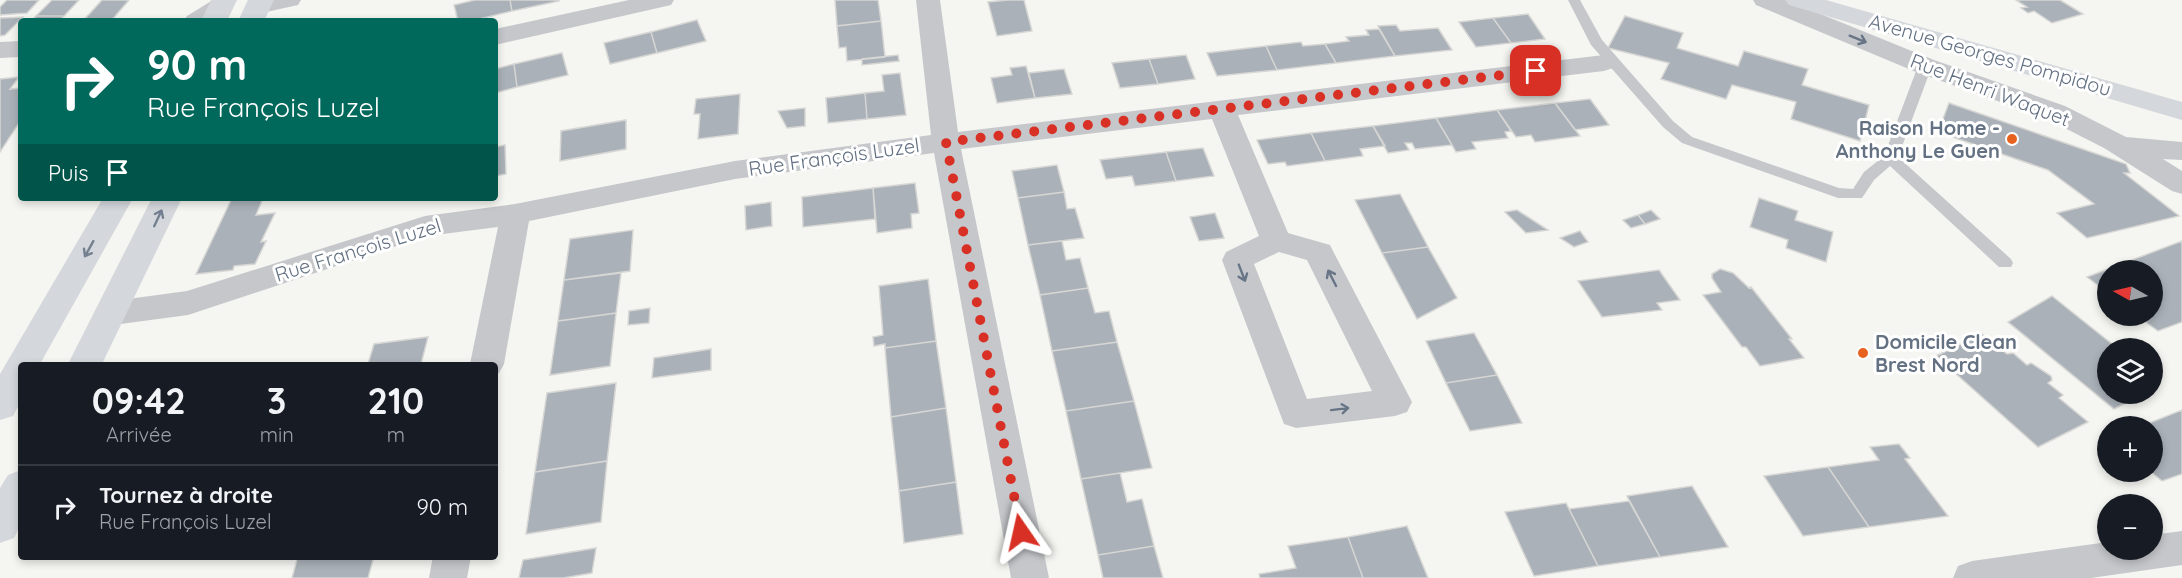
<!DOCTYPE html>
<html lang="fr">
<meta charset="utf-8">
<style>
:root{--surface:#171b24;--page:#242831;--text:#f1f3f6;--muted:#9ea1a6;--line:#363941}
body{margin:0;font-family:Quicksand,sans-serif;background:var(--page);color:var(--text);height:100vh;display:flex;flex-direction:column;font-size:22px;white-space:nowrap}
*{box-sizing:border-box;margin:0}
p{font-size:20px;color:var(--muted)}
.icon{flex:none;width:33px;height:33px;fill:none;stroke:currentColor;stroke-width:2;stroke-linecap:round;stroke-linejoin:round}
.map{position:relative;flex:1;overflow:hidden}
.sheet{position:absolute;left:18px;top:362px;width:480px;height:198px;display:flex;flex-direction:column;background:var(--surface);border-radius:6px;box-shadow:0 3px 9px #0003}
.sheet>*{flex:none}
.hud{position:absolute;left:18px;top:18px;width:480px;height:183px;border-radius:6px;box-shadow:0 3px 9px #0003;background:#00695c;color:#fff;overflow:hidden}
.needle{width:39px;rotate:278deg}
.fabs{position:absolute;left:2097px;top:260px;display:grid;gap:12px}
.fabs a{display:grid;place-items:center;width:66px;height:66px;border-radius:50%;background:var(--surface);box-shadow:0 3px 9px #0003;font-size:30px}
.pin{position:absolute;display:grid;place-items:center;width:51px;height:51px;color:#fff;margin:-26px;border-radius:12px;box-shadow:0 3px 9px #0006}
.me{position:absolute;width:66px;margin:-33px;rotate:349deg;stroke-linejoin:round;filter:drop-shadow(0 0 4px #0008)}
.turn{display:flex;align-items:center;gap:21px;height:126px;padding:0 30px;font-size:27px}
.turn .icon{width:78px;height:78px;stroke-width:2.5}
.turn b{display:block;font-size:42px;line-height:51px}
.then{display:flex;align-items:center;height:57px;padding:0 30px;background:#0003;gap:12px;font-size:22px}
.eta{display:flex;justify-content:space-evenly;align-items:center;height:102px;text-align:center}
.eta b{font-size:36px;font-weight:700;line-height:42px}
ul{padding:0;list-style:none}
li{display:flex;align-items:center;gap:18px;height:84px;padding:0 30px;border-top:2px solid var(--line)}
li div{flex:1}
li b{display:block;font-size:22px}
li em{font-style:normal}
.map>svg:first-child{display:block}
.building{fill:#aab1b8;stroke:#d6d6d4;stroke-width:1.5}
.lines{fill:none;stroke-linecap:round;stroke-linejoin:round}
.service{fill:#c5c7cb;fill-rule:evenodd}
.minor{fill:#c5c7cb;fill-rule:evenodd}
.secondary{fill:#d4d8dc;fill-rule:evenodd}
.primary{fill:#d4d8dc;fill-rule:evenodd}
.oneway{stroke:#687587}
.oneway2{stroke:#748090}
.route{stroke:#d93025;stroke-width:10;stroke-dasharray:0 18}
.poi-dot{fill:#e7621f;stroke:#fff;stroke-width:2}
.labels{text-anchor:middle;stroke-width:6;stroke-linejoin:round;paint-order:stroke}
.street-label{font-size:20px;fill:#637183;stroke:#fff}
.poi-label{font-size:20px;font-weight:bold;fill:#637183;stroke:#fff;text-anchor:end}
</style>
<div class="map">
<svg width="2182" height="578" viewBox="0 0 2182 578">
<rect width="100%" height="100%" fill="#f5f5f1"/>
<path class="building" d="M7 0H39L27 13 0 15V7Z
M52 0H79L64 16H36Z
M102 0H129L111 21H83Z
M475 0H510L512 11 471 21H458L454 5Z
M510 0H559V1L512 11Z
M835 0H878L881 21 837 26Z
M1008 0H1024L1032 31 997 36 988 2Z
M2016 0H2060L2083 14 2052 23 2034 11 2028 13 2021 8 2027 7Z
M1528 14 1545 39 1511 43 1493 18Z
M36 16H64L59 21H32Z
M1625 16 1683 33 1677 48 1738 66 1744 51 1808 69 1802 85 1869 105 1860 141 1791 119 1796 102 1732 85 1726 99 1661 79 1669 63 1608 48Z
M23 17 5 35 0 36V18Z
M1493 18 1511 43 1476 47 1459 22Z
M697 20 706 41 657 53 651 32Z
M881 21 885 57 847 61 846 47 839 48 837 26Z
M1396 25 1400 31 1438 28 1452 50 1395 56 1378 26Z
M1379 29 1395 56 1336 63 1325 44 1349 41 1346 37 1369 35 1366 30Z
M651 32 657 53 610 64 604 43Z
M1301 42 1303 46 1325 44 1336 63 1277 70 1266 46Z
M1266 46 1277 70 1217 76 1207 53Z
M562 53 568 75 517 87 514 64Z
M898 55 899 61 862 65V59Z
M1186 55 1195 79 1158 84 1149 59Z
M1149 59 1158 84 1120 88 1112 63Z
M514 64 517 87 495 93V69Z
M1026 66 1035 98 997 103 991 78 1012 75 1010 68Z
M1064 69 1072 94 1035 98 1029 73Z
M900 73 906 115 867 119 865 93 884 91 882 75Z
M19 77 10 89 21 88V120L0 152V79Z
M865 93 867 119 828 123 826 98Z
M740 94 738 134 698 139 700 114H694L696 99Z
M1590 99 1609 125 1575 130 1555 103Z
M1555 103 1580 136 1535 142 1531 135 1516 137 1497 110Z
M1949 103 2126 164 2130 173H2124L2179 216 2087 238 2057 213 2094 204 2048 170 1938 132Z
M805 108V126L787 128 778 111Z
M1497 110 1511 131 1505 132 1508 138 1472 142 1476 149 1456 152 1436 118Z
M1436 118 1452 145 1415 149 1412 143H1405L1409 150 1388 153 1373 126Z
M626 120V149L560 161 561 131Z
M1373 126 1385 146 1360 149 1363 156 1325 161 1311 133Z
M1311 133 1325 161 1287 166 1285 162 1268 164 1257 140Z
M505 145 506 174 495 176V147Z
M1203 148 1214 176 1176 181 1166 152Z
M1166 152 1176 181 1135 186 1132 176 1106 179 1100 160Z
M1057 165 1064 192 1018 198 1012 171Z
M915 183 919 213 911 214 912 228 877 233 873 188Z
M873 188 875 219 803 227 802 197Z
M1064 192 1067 209 1075 208 1084 238 1028 245 1018 198Z
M1400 194 1428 247 1382 253 1355 200Z
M232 198H263L256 215 275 213 261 242 266 241 255 264 234 266 233 270 196 274Z
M1759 198 1798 211 1795 220 1833 232 1826 262 1786 248 1788 240 1750 227Z
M771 202 772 226 746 230 745 206Z
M1517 210 1548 230 1526 233 1505 212Z
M1651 210 1660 219 1645 224 1638 215Z
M1215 213 1224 238 1199 241 1190 217Z
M1638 215 1645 224 1631 228 1623 220Z
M633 230 630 271 564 280 570 239Z
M1580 231 1588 242 1574 247 1560 238Z
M1062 241 1066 260 1080 258 1088 288 1040 295 1028 245Z
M2182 241V322L2158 331 2136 315H2152V270H2108V293L2087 277Z
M1428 247 1457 298 1417 319 1382 253Z
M1720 269 1733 273 1749 288 1751 287 1792 339H1789L1804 358 1760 366 1746 347H1742L1703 295 1721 292 1712 278V274Z
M1659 270 1680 300 1657 303 1662 310 1602 317 1578 281Z
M621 273 616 313 558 321 564 280Z
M928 279 936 341 885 348V344L874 346 873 337 883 335 879 286Z
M1088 288 1095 313 1109 311 1117 342 1052 351 1040 295Z
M2052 296 2117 348H2108V393H2145L2114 409 2008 322Z
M650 308 649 323 628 325 629 311Z
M616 313 610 366 550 375 558 321Z
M1474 333 1497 375 1446 383 1426 341Z
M1982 334 2007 354 2013 353 2027 365 2031 363 2051 376 2052 380 2048 383 2063 395 2059 398 2088 422 2038 447 1936 356Z
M428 337 421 364H368L374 344Z
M936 341 946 408 891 417 885 348Z
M1117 342 1134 401 1066 411 1052 351Z
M711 349V370L652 378 654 358Z
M1497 375 1522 423 1470 431 1446 383Z
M616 383 607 461 535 472 547 393Z
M1134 401 1152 468 1081 479 1066 411Z
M946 408 956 482 899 491 891 417Z
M2182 410V474L2162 481 2150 471H2152V426H2142Z
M1899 444 1910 458 1905 459 1948 516 1869 527 1828 467 1879 460 1870 447Z
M607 461 601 522 526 534 535 472Z
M1828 467 1869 527 1803 536 1764 476Z
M1120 473 1127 502 1142 499 1154 546 1098 555 1081 479Z
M956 482 963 534 904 543 899 491Z
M1692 486 1728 547 1660 557 1627 496Z
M1629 501 1660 557 1598 566 1569 509Z
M1566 503 1598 566 1534 576 1505 512Z
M1407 526 1428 578H1363L1348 537Z
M1348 537 1363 578H1260L1259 574 1296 568 1288 546Z
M1154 546 1163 578H1103L1098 555Z
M596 548 592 573 563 578H519L523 560Z
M298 556H374L368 578H292Z"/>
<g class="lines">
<path class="service" d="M1568 0H1580L1602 40 1673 121 1692 137 1839 188 1853 189 1864 172 1884 156 1918 66 1925 62 1930 63 1932 66 1898 157 2011 259 2013 263 2011 267H1999L1890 166 1874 180 1862 198H1838L1682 143 1663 127 1591 45Z"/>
<path class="minor" d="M213 0H231L234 5C222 23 203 21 184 21L187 16Z
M256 0H301L298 5 257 14 248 12 245 7 248 2Z
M629 0H674L671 5 495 45V29Z
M916 0H940L958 132 1604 55 1613 58 1617 63 1613 68 1604 71 1238 115 1288 233 1330 245 1334 253 1412 402 1407 412 1395 416 1296 428 1284 424 1222 260 1226 252 1259 236 1212 119 961 149 1049 578H1011L934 153 735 179 529 221 504 364 499 373 495 374V364H470L498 227 427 236 188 315 113 325 102 321 97 313 102 305 113 301 187 291 425 216 515 204 735 161 931 135ZM1279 252 1307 260 1372 391 1307 399 1254 264Z
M1753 0H1786L1934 60 2065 106 2126 137 2182 142V160L2163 159 2182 171V194L2172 191 2104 148 2045 118 1916 72 1756 5Z
M21 41V57L0 58V42Z
M2182 531V565L2091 578H1953L1958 566 1972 561 2108 542V549H2152V535Z
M433 556H471L467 578H429Z"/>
<path class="secondary" d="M1785 0H1826L2182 102V120L1789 5Z"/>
<path class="primary" d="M211 0H237L227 21H201Z
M248 0H274L264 21H238Z
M103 198H133L40 364H21V401L13 416 0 420V374Z
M152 198H182L102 364H68Z
M21 470V524L14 538 0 543V488L8 475Z"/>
</g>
<defs><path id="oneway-shaft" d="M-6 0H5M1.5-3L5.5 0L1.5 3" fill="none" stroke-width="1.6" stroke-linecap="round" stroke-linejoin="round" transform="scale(1.5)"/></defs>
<g class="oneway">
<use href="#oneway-shaft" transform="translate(1858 39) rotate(22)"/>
<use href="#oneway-shaft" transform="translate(1242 273) rotate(69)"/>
<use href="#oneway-shaft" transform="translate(1332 278) rotate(-117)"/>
<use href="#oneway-shaft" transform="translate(1340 409) rotate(-7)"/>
</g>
<g class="oneway2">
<use href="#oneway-shaft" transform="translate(158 218) rotate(-65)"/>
<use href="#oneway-shaft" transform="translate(89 249) rotate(119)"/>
</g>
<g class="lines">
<path class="route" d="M1021 532 946 142 1536 71"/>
</g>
<g class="poi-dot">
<circle cx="2012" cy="139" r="6"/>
<circle cx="1863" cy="353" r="6"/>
</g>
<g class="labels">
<g class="street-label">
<text transform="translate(1990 55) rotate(16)" y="7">Avenue Georges Pompidou</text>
<text transform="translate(1990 90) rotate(21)" y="7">Rue Henri Waquet</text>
<text transform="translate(834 157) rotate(-8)" y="7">Rue François Luzel</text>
<text transform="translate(358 250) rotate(-17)" y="7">Rue François Luzel</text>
</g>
<g class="poi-label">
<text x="2000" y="135">Raison Home -<tspan x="2000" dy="23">Anthony Le Guen</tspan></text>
<text x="1875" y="349" text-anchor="start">Domicile Clean<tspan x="1875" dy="23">Brest Nord</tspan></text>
</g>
</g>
</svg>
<div class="fabs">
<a><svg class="needle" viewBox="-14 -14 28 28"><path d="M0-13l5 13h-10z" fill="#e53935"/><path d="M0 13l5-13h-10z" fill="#9ea1a6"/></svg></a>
<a><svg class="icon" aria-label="layers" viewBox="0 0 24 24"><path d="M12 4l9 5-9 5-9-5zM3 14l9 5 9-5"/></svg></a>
<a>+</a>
<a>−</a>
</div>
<div class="pin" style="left:1536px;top:71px;background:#d93025"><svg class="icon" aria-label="arrive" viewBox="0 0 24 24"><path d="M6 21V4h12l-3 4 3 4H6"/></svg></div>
<svg class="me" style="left:1021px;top:532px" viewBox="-20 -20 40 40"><path d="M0-17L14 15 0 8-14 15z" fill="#d93025" stroke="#fff" stroke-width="4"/></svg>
<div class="hud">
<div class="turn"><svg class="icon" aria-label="right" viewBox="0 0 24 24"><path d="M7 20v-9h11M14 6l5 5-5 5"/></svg><div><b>90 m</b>Rue François Luzel</div></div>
<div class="then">Puis<svg class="icon" aria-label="arrive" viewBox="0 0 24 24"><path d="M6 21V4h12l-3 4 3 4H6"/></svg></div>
</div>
<section class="sheet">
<div class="eta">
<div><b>09:42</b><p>Arrivée</p></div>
<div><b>3</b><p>min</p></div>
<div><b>210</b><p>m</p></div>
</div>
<ul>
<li><svg class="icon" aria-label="right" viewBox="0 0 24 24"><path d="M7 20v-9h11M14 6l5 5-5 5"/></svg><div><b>Tournez à droite</b><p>Rue François Luzel</p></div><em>90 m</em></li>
</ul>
</section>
</div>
